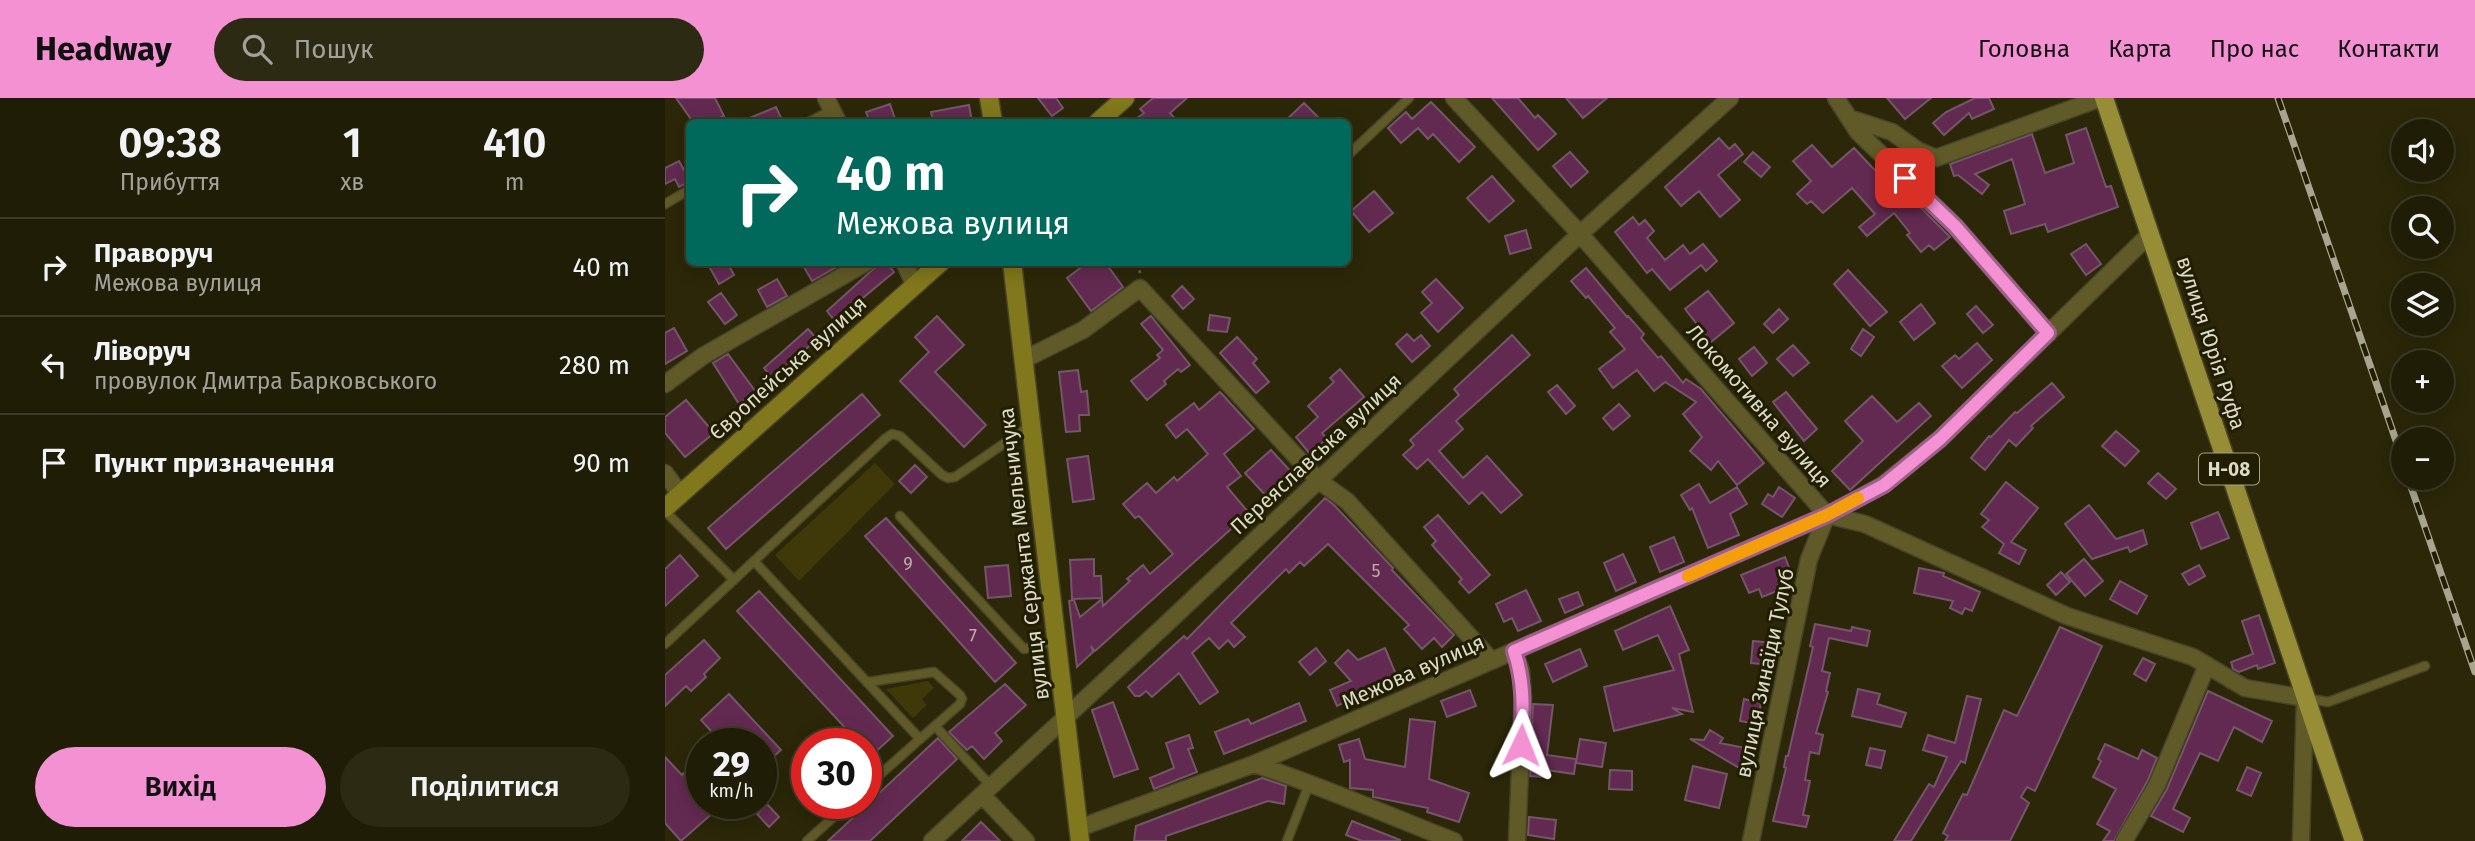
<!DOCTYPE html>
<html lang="uk">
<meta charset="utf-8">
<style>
:root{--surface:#201d06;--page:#2d2a14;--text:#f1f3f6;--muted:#a2a29b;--line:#3d3b28;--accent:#f491d3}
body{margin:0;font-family:"Fira Sans",sans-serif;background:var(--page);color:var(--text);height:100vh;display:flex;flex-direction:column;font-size:26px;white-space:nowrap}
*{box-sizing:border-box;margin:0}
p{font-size:23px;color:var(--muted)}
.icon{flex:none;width:38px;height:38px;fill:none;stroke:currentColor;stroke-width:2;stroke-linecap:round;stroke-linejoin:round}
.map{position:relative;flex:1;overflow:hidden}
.sheet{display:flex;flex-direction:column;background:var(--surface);width:665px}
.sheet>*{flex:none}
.guide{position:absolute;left:21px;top:21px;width:665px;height:147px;border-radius:10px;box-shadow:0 4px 18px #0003,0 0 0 2px var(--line);background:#00695c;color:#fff;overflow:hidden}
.controls{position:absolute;left:1726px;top:21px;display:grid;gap:14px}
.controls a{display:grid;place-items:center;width:63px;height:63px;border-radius:50%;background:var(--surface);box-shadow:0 4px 18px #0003,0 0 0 2px var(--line);font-size:35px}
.speed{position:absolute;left:21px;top:630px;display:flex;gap:14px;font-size:35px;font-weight:700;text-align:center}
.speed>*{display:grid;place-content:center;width:91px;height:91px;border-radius:50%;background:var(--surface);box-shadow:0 4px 18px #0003,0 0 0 2px var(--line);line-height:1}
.speed small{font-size:18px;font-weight:400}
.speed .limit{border:10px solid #d22;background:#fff;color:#111}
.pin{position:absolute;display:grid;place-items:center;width:60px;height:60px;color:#fff;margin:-30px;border-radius:14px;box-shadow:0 4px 10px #0006}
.me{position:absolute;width:77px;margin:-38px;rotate:2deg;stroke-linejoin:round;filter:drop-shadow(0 0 5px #0008)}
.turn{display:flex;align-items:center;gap:24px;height:147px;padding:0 35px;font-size:32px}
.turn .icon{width:91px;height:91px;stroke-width:2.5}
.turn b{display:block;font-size:49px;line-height:60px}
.eta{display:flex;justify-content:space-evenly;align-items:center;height:119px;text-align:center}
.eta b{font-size:42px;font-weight:600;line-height:49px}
.cta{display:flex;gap:14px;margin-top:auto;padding:14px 35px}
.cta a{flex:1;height:80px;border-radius:42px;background:var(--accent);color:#111;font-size:28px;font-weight:600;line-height:80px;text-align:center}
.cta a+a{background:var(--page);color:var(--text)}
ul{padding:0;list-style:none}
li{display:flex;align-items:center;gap:21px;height:98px;padding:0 35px;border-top:2px solid var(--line)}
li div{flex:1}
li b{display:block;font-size:26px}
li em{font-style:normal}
header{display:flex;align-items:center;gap:42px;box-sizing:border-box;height:98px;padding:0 35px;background:var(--accent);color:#111}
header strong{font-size:33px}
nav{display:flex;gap:38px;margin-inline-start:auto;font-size:24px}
.search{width:490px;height:63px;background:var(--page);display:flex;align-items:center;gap:18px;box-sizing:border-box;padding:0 24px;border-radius:38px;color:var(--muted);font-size:26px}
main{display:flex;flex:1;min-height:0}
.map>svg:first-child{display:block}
.green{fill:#3f3909}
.building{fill:#632a51;stroke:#735668;stroke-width:2}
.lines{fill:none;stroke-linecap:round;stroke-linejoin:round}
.lane-casing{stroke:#474427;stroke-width:11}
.street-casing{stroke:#474427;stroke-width:19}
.secondary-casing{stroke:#474427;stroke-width:21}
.primary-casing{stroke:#474427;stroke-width:21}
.path{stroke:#6a684d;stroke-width:2.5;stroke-dasharray:3.5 5;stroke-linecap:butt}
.lane{stroke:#605a28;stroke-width:8}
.street{stroke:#605a28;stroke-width:16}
.secondary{stroke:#81771c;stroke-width:18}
.primary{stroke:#978d37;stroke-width:18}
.rail-casing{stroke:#a7a58f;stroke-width:7}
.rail{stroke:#211d01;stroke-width:4.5;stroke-dasharray:13;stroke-linecap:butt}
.route-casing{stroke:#9f5e89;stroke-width:18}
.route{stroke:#f491d3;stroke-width:12}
.slow{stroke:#f59e0b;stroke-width:12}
.labels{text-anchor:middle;stroke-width:6;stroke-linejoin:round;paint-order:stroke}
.number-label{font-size:18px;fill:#beafab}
.shield{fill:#211d01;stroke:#a4a28d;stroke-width:2}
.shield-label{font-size:19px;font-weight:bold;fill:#dcdbc9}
.street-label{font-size:21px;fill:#dcdbc9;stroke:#211d01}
</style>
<header>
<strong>Headway</strong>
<div class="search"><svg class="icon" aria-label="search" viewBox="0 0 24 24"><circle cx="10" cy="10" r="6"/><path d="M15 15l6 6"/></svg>Пошук</div>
<nav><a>Головна</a><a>Карта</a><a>Про нас</a><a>Контакти</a></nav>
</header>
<main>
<section class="sheet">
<div class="eta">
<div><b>09:38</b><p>Прибуття</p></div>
<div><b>1</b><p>хв</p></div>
<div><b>410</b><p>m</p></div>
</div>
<ul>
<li><svg class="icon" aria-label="right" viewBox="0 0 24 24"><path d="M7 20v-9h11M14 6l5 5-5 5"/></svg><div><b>Праворуч</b><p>Межова вулиця</p></div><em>40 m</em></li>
<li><svg class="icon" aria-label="left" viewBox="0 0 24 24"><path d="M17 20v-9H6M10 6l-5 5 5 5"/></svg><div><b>Ліворуч</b><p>провулок Дмитра Барковського</p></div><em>280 m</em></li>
<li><svg class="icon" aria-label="arrive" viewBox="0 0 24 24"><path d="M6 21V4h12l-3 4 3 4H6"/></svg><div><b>Пункт призначення</b></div><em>90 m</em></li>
</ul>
<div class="cta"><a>Вихід</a><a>Поділитися</a></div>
</section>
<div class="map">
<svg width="1810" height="743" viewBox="0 0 1810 743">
<rect width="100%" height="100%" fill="#2b2708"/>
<path class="green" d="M210 365 230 386 134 483 110 457Z
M263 583 269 590 257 601 262 607 248 620 221 591Z"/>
<path class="building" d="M11 0H50L59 18 47 24H28Z
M373 0H391L398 10 387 18Z
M488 0H522L505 15 513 24H467L479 15 475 11Z
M827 0H853L870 20 873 17 891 36 873 52Z
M901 0H942L918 20Z
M1222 0H1266L1240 21Z
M1310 0H1324L1329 11 1307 21 1304 15 1279 37 1268 25 1281 14Z
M766 4 810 49 794 64 768 36 763 41 753 30 736 45 723 30 741 14 747 21Z
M639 5 658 24H619Z
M225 6 231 24H205L201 14Z
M304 7 307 24H268L266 14Z
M111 9 118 24H75Z
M1421 30 1441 89 1446 88 1453 109 1383 134 1380 126 1346 136 1339 113 1360 106 1347 61 1310 76 1324 87 1317 96 1293 77 1289 78 1285 66 1367 36 1380 75 1409 65 1401 37Z
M1054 40 1064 51 1070 46 1078 56 1053 77 1075 102 1055 119 1034 93 1016 108 1000 89Z
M1147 47 1167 69 1189 50 1237 101 1242 96 1285 139 1269 152 1264 147 1256 154 1242 137 1245 135 1229 115 1202 138 1194 129 1210 116 1187 90 1158 115 1146 103 1142 106 1132 96 1146 83 1128 63Z
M905 54 923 74 906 89 888 68Z
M1088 54 1105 69 1096 79 1079 64Z
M14 63 19 72 24 69V84L14 89 10 81 0 86V70Z
M827 78 849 103 824 124 802 100Z
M709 93 728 115 704 134 686 113Z
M968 119 974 127 980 122 989 133 982 140 1000 162 1018 147 1025 156 1038 146 1052 163 1041 173 1036 167 1005 192 987 171 982 175 950 134Z
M861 132 866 150 845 156 840 138Z
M1421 146 1436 166 1421 177 1406 156Z
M54 164H62L69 177 54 186 45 170Z
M136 164H180L147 183Z
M216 164H221L229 174 170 223 162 213Z
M423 164H440L458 189 426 213 402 180Z
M921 170 962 219 963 218 979 236 976 240 993 260 996 258 1018 285 1021 281 1036 291 1099 365 1072 387 1053 363 1046 372 1025 353 1037 339 1018 316 1031 304 1000 284 989 293 972 272 948 290 934 271 960 251 945 234 950 230 923 198 921 200 906 183Z
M1183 172 1222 214 1205 228 1169 186Z
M112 181 122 198 102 209 93 192Z
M771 181 798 210 773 234 756 215 767 205 757 194Z
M517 188 529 201 518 211 507 198Z
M1043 193 1069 225 1046 244 1020 211Z
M56 195 72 217 60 226 43 204Z
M1256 206 1270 225 1249 242 1235 224Z
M1311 208 1328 227 1318 235 1302 216Z
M1114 211 1123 221 1108 235 1099 226Z
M545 217 565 220 562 234 543 232Z
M272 218 299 247 270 274 321 327 299 349 235 283 264 254 250 239Z
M486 218 525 267 516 274 513 271 499 283 501 286 482 302 466 283 495 260 492 257 498 252 476 226Z
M9 230 22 253 0 266V235Z
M143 231 152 241 108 281 99 270Z
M1198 231 1209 239 1196 258 1186 251Z
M742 236 749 243 756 237 765 248 747 264 731 246Z
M847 237 865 257 791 323 798 331 774 353 798 380 822 358 857 397 836 415 817 394 804 406 763 361 752 371 738 357 749 347 745 342 794 297 789 291Z
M572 239 592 261 588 265 604 284 591 295 555 255Z
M1312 245 1327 262 1297 290 1277 268 1290 257 1294 261Z
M1128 247 1144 265 1128 278 1112 261Z
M1089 249 1102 265 1087 278 1074 261Z
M63 256 91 294 74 306 48 265Z
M675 271 699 299 657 335 662 341 645 356 631 339 653 319 643 308 669 284 665 280Z
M413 272 416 294 422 293 424 317H414L415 333 401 334 394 274Z
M1387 285 1399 299 1366 328 1368 330 1351 348 1344 342 1320 372 1306 360 1324 338 1326 339 1350 314 1352 315Z
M892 287 910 308 901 316 883 294Z
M555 294 589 331 559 356 576 378 562 389 584 415 430 553 426 548 428 554 412 569 404 503 409 502 415 519 437 501 438 508 465 483 462 481 478 467 485 476 508 456 474 418 470 420 458 406 482 385 491 395 509 379 512 383 543 356 522 331 511 340 501 327 529 305 534 312Z
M1121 294 1152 331 1139 343 1108 304Z
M197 296 215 317 61 451 43 430Z
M1207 298 1232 324 1254 305 1266 318 1185 392 1167 373 1198 343 1180 323Z
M21 302 49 335 20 359 0 335V319Z
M954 306 965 318 948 332 938 320Z
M1451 333 1474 353 1460 368 1437 348Z
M606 352 628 376 602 399 580 375Z
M423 358 429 401 408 404 402 361Z
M250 367 262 379 246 395 234 383Z
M1493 375 1511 391 1501 401 1483 385Z
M1341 384 1373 410 1346 444 1361 452 1354 466 1334 455 1339 446 1317 429 1324 422 1316 416Z
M1034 386 1045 405 1072 389 1082 406 1065 416 1074 437 1043 450 1027 410 1025 412 1016 397Z
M1114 389 1130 400 1117 419 1097 406 1103 396 1108 399Z
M660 400 669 407 728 470 727 472 789 537 777 549 769 540 757 551 739 531 744 527 663 446 639 468 635 464 624 475 621 471 566 525 580 539 569 549 563 542 554 551 544 540 527 555 553 594 535 606 514 575 487 599 481 593 475 598H470L463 589 519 538 522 541Z
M1424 407 1451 441 1478 432 1482 446 1465 454 1463 449 1427 461 1400 426Z
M1553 414 1564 440 1536 451 1526 425Z
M773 417 825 477 804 495 794 484 797 481 767 447 771 443 759 429Z
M221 420 351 565 330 584 200 438Z
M1009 439 1019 464 995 474 985 449Z
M958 456 971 484 951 493 939 465Z
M15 457 33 478 0 508V471Z
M1120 459 1127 477 1118 481 1122 489 1097 499 1094 491 1084 495 1076 477Z
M429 461V478H436L437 500 407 501 405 462Z
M1419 461 1438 483 1420 498 1401 476Z
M343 467 346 498 323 500 320 469Z
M1534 467 1540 478 1524 487 1517 476Z
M1254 470 1279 475 1278 478 1315 494 1307 513 1300 510 1297 516 1285 510 1288 503 1249 495Z
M1396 474 1405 484 1391 497 1382 487Z
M1455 483 1482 498 1472 516 1445 501Z
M861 492 876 523 853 533 847 520 839 524 831 506Z
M94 493 228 638 206 658 201 652V646H195L72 513Z
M913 494 918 507 900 515 894 501Z
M1005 508 1024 552 1014 556 1028 614 1007 610 1017 616 949 633 939 589 1009 572 993 537 958 552 950 533Z
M1594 517 1610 565 1593 571 1592 567 1574 574 1568 571 1566 564 1588 556 1577 523Z
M1150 526 1186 533 1187 529 1205 533 1202 548 1164 540 1157 573 1165 575 1161 593 1163 594 1151 635 1158 637 1154 656 1145 654 1140 682 1145 683 1138 717 1144 718 1141 729 1108 723 1121 670 1119 669 1121 658H1123L1148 549 1145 548Z
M1395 529 1437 548 1370 693 1362 689 1356 699 1364 705 1345 743H1280L1283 738 1278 735 1298 696 1302 697 1339 612 1352 618Z
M39 542 55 560 39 576 41 579 26 593 21 588 0 608V577Z
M1088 543 1109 545 1107 567 1086 565Z
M651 550 661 563 645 577 634 564Z
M720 550 732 579 694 595 695 597 672 608 665 592 686 583 670 565 683 552 693 562Z
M915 551 922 568 888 584 880 566Z
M1478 560 1490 566 1481 583 1469 576Z
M340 586 361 607 330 635 337 643 319 661 307 648 302 652 284 634Z
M1193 591 1215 596 1212 606 1241 615 1236 629 1187 618Z
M805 592 811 608 782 619 776 603Z
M1543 593 1607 623 1597 644 1569 629 1553 663 1535 655 1508 711 1525 720 1518 734 1486 718 1502 691Z
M64 596 116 652 96 670V646H58L36 622Z
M1302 598 1316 601 1300 665 1296 663 1246 743H1229L1264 686 1269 689 1282 659 1258 652 1263 637 1290 645Z
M1079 601 1096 605 1092 626 1075 623Z
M448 604 473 671 449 679 427 612Z
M634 605 641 623 559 656 550 634 583 621 586 626Z
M868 606 888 607 882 657 911 661 909 676 881 672 880 679 865 678Z
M745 621 770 624 764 681 804 695 794 724 762 714 763 710 708 699V692L685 690V662L679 664 674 647 694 641 700 661 740 669Z
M1045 632 1058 640 1055 645 1085 651 1081 674 1025 641 1039 642Z
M524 637 528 650 523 651 532 674 489 691 485 680 509 670 501 645Z
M273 640 292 661 205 743H163Z
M915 641 941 645 937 669 911 665Z
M1440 646 1473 661 1477 652 1492 660 1483 682 1449 743H1438L1445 733 1432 726 1451 691 1428 679 1436 663 1433 661Z
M1205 650 1220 653 1216 670 1201 667Z
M37 658V705H59L16 743 0 725V659L17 677Z
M1028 668 1062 676 1054 710 1020 702Z
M1582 669 1596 675 1586 698 1572 692Z
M945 672 967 673V692L944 691Z
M597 680 621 688 619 706 603 703 501 738V743H469L471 728Z
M102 706 114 719 104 729 92 716Z
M864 719 891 722 889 741 863 737Z
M687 723 735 742V743H697L681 737Z
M316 724 335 743H297Z"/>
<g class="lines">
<g class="lane-casing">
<path id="lane" d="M144 24 167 12
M682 58 744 0
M0 106 24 92
M0 413 69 482
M235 418 359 551 391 543
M89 463 221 340 227 336 235 338 277 377 283 380 290 379 365 328
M0 546 89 463 255 641 201 689
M203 584 269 574 295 597 297 601 295 606 255 641
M1640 600 1663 604 1760 568
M270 628 326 688
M142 743 184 705
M622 743 645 684"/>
</g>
<g class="street-casing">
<path id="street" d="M161 0 173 24
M789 0 915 136 1162 417 1200 426 1402 518 1528 559 1580 590 1640 600 1636 743
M1171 0 1193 34 1290 128 1383 235
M1184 20 1227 34 1252 52 1271 60 1436 0
M239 164 250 188
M358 262 418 232 475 190 654 383 682 403 827 563
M0 286 38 258 202 164
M0 375 15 396
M849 553 856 573 858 599 852 743
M589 666C657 688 722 717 789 743
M317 697 361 743
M414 730 589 666 1162 417 1218 387 1275 341 1485 136
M267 743 498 529 915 136 1065 0
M1086 743 1144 461 1162 417
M1459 743 1492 687 1542 567"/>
</g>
<g class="secondary-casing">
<path id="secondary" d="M324 0 328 24
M433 24 460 0
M347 164 415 743
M0 410 276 164"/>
</g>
<g class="primary-casing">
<path id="primary" d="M1439 0 1689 743"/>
</g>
<path class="path" d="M473 164 475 175"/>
<use href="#lane" class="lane"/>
<use href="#street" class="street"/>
<use href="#secondary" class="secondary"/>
<use href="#primary" class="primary"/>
<g class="rail-casing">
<path id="rail" d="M1613 0 1738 363
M1743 380 1810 574"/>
</g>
<use href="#rail" class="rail"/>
</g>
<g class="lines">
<g class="route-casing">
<path id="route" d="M856 647C858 615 860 585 849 553L1162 417 1219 387 1275 341 1383 235 1290 128 1240 80"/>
</g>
<use href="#route" class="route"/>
<path class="slow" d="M1023 478 1162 417 1193 400"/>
</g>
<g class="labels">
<g class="number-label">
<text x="243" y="472">9</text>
<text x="711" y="479">5</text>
<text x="308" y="544">7</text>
</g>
<rect class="shield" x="1534" y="355.5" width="60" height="31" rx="5"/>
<g class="shield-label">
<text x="1564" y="378">Н-08</text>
</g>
<g class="street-label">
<text transform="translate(1546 245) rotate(72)" y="7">вулиця Юрія Руфа</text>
<text transform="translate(123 270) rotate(-42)" y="7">Європейська вулиця</text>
<text transform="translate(1094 308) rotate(49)" y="7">Локомотивна вулиця</text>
<text transform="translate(651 356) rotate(-43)" y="7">Переяславська вулиця</text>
<text transform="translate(359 456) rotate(-97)" y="7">вулиця Сержанта Мельничука</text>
<text transform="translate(748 574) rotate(-24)" y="7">Межова вулиця</text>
<text transform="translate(1100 575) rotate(-78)" y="7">вулиця Зинаїди Тулуб</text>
</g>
</g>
</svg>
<div class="controls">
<a><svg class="icon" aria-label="sound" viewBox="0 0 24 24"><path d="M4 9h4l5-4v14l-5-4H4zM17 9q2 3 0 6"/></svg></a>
<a><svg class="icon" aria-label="search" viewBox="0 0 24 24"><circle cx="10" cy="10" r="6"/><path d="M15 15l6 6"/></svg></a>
<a><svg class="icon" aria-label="layers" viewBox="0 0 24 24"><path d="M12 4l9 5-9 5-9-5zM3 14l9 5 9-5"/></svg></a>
<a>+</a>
<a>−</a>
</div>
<div class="speed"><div>29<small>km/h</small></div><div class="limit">30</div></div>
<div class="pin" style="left:1240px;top:80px;background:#d93025"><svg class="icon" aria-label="arrive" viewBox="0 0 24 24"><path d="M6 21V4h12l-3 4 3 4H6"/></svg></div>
<svg class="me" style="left:856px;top:647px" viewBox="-20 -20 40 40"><path d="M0-17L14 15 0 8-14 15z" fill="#f491d3" stroke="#fff" stroke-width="4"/></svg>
<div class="guide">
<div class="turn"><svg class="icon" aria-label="right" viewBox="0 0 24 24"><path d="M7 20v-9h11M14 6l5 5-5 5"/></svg><div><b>40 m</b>Межова вулиця</div></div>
</div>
</div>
</main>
